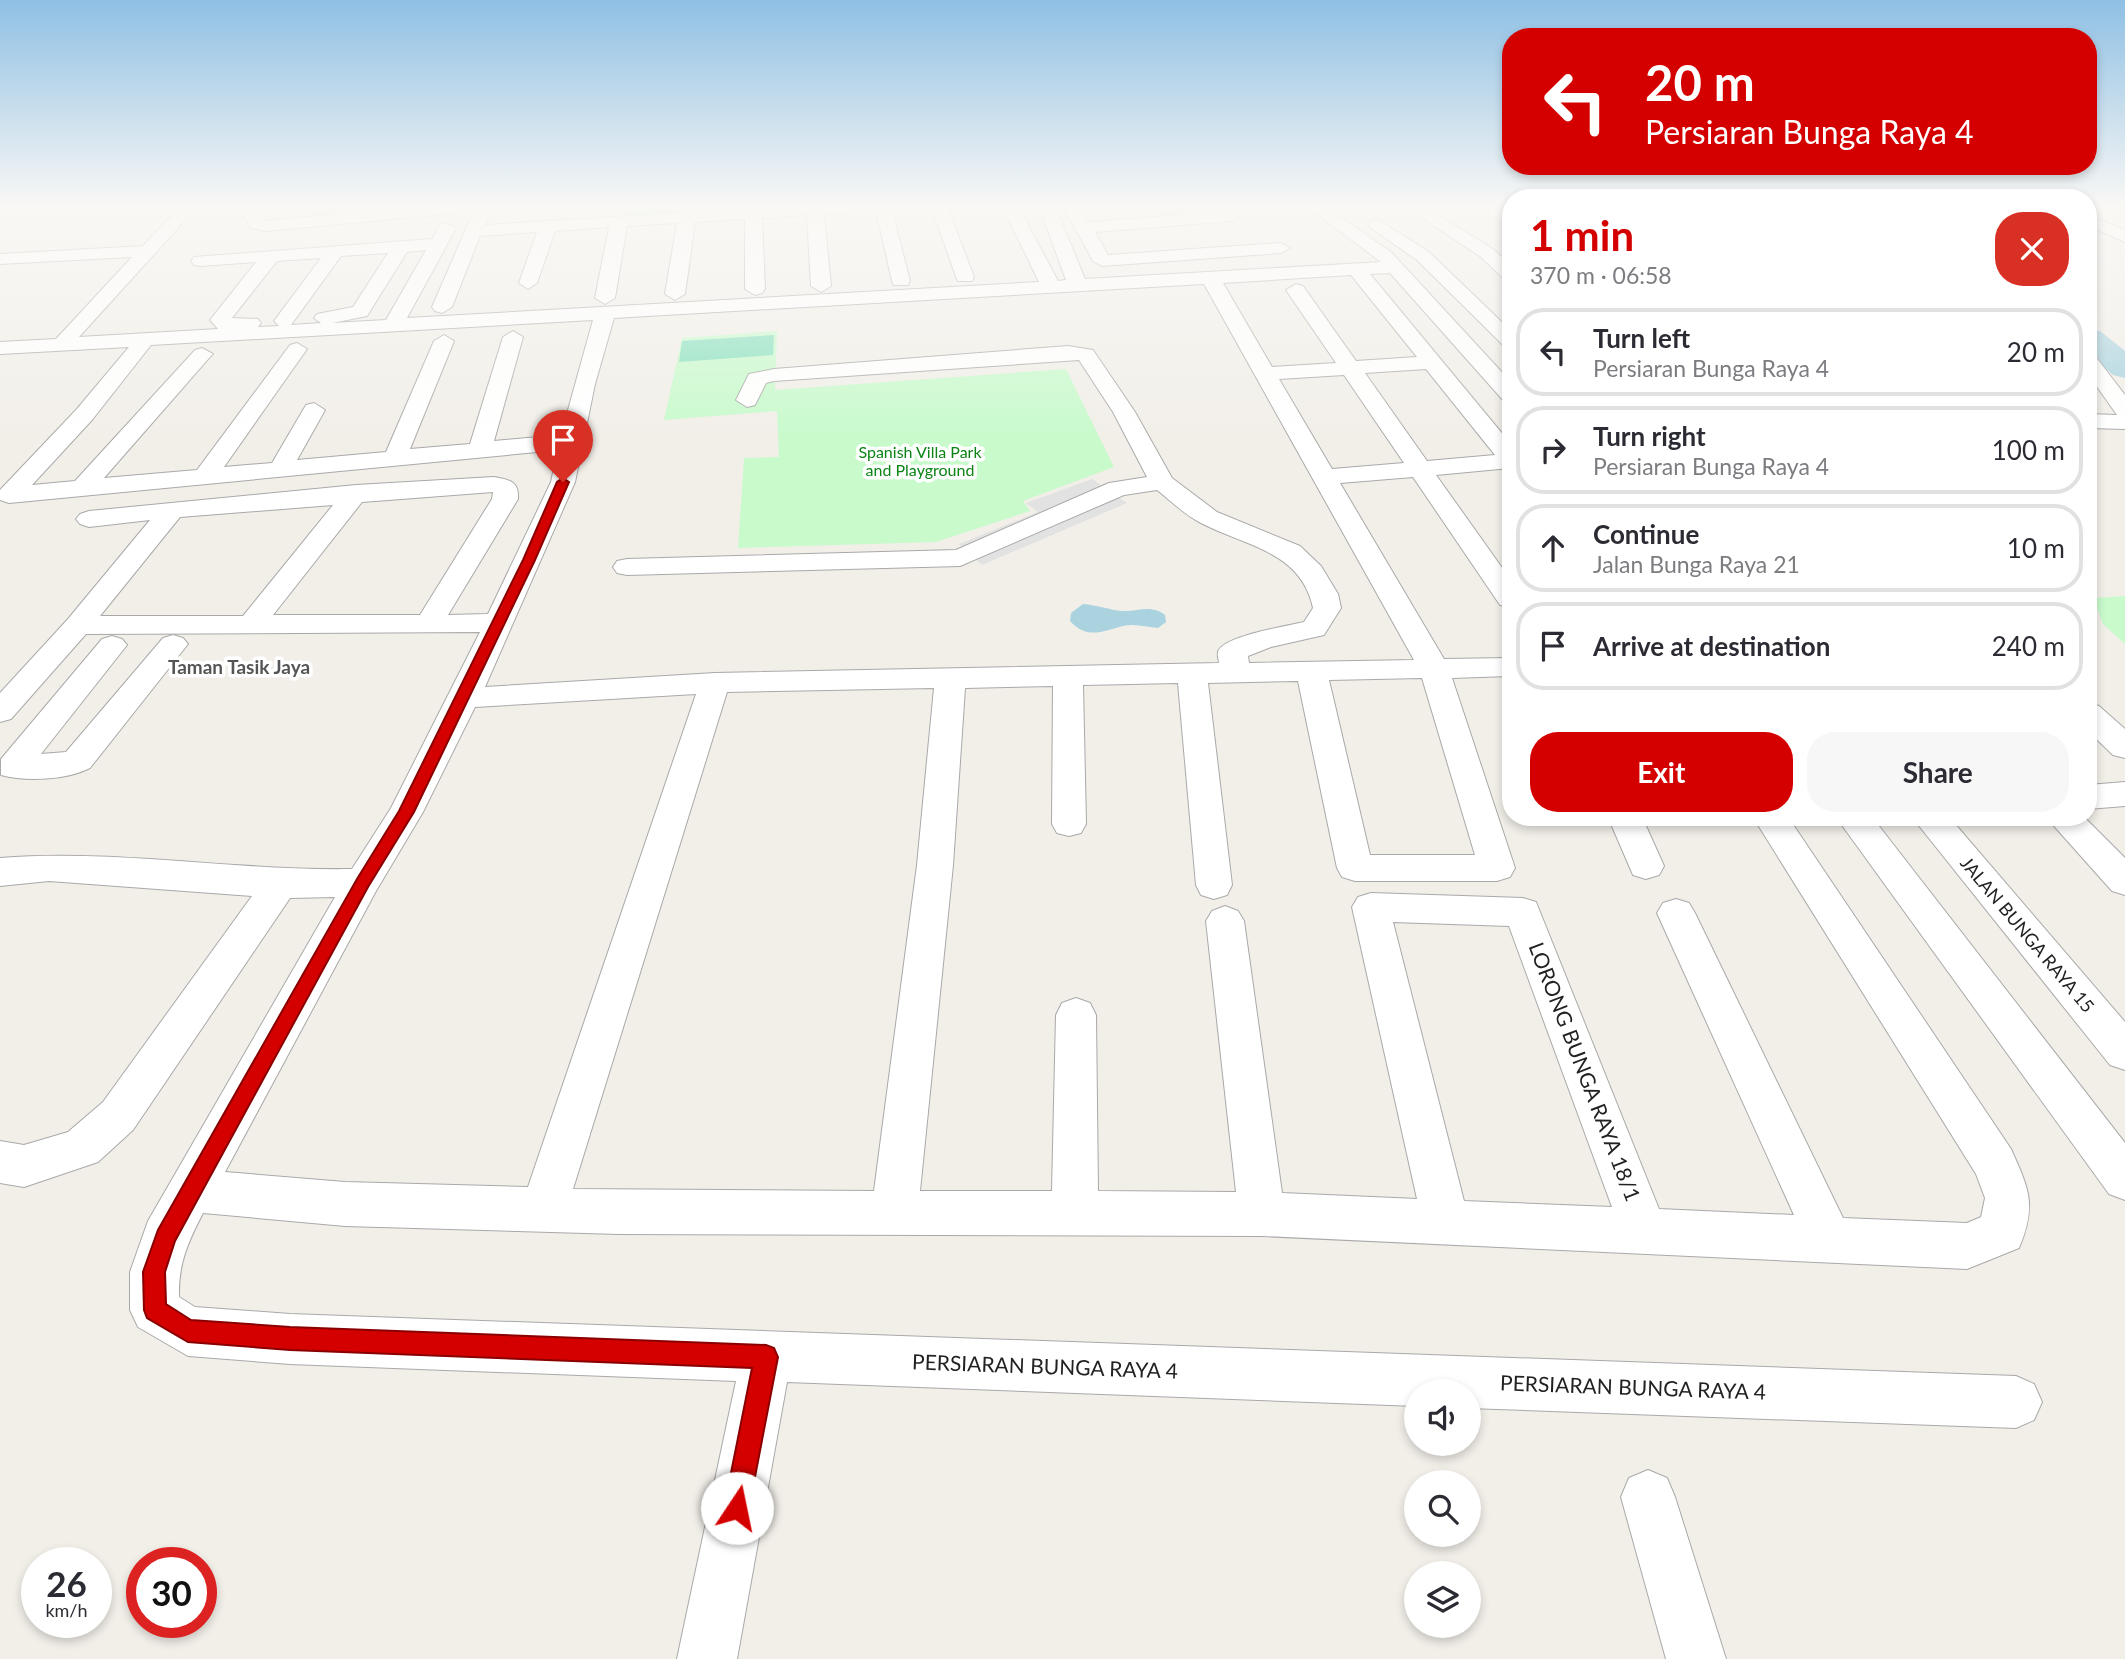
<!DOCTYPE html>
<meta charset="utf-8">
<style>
:root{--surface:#fff;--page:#f7f7f7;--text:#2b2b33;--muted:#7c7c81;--line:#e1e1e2;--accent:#d40000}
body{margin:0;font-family:Lato,sans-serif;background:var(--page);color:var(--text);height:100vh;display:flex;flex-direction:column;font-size:26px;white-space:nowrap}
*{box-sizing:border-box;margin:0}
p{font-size:23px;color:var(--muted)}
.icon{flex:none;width:38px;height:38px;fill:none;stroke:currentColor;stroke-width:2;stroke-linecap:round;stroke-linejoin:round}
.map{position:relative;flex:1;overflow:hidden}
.details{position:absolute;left:1502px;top:189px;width:595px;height:637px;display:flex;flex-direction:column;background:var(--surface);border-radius:28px;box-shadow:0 4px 10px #0003}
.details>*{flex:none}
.banner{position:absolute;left:1502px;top:28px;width:595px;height:147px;border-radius:28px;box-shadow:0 4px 10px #0003;background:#d40000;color:#fff;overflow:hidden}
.controls{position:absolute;left:1404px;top:1379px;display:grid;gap:14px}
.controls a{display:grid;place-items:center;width:77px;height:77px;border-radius:50%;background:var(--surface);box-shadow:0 4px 10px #0003;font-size:35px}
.speed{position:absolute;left:21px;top:1547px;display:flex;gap:14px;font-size:35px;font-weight:700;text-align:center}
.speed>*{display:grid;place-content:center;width:91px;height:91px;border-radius:50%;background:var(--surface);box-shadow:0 4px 10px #0003;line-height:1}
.speed small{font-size:18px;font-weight:400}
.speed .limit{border:10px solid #d22;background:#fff;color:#111}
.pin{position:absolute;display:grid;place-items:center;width:60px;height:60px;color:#fff;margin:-72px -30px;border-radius:50% 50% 50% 0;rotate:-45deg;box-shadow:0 0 7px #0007}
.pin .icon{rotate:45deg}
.me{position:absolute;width:77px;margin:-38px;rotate:11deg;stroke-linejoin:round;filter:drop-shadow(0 0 5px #0008)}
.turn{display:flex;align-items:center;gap:24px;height:147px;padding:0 28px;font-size:32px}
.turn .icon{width:91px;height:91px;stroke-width:2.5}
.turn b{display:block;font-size:49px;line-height:60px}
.round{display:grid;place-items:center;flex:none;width:74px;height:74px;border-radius:28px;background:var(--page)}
.summary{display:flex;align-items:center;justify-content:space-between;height:119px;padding:0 28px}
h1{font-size:42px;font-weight:700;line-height:52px;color:var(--accent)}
.cta{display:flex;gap:14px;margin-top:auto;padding:14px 28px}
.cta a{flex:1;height:80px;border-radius:28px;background:var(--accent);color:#fff;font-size:28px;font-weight:700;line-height:80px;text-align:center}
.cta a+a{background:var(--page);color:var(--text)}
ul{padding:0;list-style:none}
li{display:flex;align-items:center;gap:21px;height:88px;margin:0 14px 10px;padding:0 14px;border:4px solid var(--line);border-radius:28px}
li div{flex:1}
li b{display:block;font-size:26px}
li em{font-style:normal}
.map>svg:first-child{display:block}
.grass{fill:#cdebb0}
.park{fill:#c8facc}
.pitch{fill:#88e0be}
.parking{fill:#e2e2e2}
.water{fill:#aad3df}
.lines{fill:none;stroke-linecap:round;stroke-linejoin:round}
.river{fill:#aad3df;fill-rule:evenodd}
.minor-casing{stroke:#a9a9a9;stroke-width:2}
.minor{fill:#fff;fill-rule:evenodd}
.route{fill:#d40000;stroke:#8a0000;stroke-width:2}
.labels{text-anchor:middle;stroke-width:7;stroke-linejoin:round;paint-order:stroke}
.far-park-label{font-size:16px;fill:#0c8416;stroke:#fff}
.street-label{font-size:18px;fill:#222;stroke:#fff}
.neighbourhood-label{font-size:19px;font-weight:bold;fill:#555;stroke:#fff}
.near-street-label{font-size:21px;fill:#222;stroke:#fff}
</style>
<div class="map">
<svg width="2125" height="1659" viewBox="0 0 2125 1659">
<rect width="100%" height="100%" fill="#f2efe9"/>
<path class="grass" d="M635 206H833L633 219Z"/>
<path class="park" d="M777 331 775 390 1066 369 1114 467 1023 501 1030 511 936 542 738 548 744 458 779 457 777 411 664 420 682 338Z
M2125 596V644L2103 624 2093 598Z"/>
<path class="pitch" d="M774 335 773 355 679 362 682 341Z"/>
<path class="parking" d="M1092 479 1127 503 982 565 959 544 1038 512 1026 503Z"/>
<path class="water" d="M1083 604C1097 605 1110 610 1122 611 1139 612 1150 604 1165 615L1166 622 1158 628C1147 627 1134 623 1123 626 1103 631 1087 640 1070 621L1071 613Z"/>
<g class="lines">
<path class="river" d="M2088 328 2100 331 2125 351V378L2113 375 2088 354Z"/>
<g class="minor-casing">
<path id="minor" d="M181 206H198L79 337 218 329 210 320 256 262 200 266 194 265 191 261 194 257 432 239 441 224 447 223 456 228 407 318 1039 282 1002 206H1018L1058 281 1066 280 1039 206H1055L1085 279 1381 262 1306 206H1325L1391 252 1510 381V401L1502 399 1390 273 1370 274 1510 443V468L1436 475 1510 579V607L1500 605 1413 477 1340 483 1444 659 1510 658V676L1452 678 1515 868 1510 877 1497 881H1355L1342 877 1337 868 1298 681 1208 683 1232 885 1227 895 1214 899 1201 895 1196 885 1178 683 1083 685 1086 824 1081 833 1069 836 1057 833 1052 824 1053 686 965 688 953 865 920 1191H1052L1056 1015 1062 1003 1076 998 1090 1003 1096 1015 1098 1191 1236 1192 1206 921 1212 911 1225 906 1238 911 1244 921 1282 1193 1417 1199 1352 907 1358 897 1371 893 1523 898 1536 902 1659 1209 1794 1215 1657 913 1663 903 1676 899 1689 903 1695 913 1843 1218 1967 1223 1981 1217 1985 1198 1976 1174 1753 817H1788L2011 1149C2029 1189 2037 1205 2019 1248L1967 1269 1262 1236 619 1234 345 1226 203 1213C188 1242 178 1264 179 1297L195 1307 290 1314 2016 1376 2034 1384 2042 1402 2034 1420 2016 1428 1468 1408V1391H1416V1406L787 1382 737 1659H677L736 1381 290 1364 188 1356 138 1327 130 1310V1272L148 1221 335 897 290 898 133 1130 98 1162 24 1187 0 1183V1141L24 1145 68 1132 103 1102 252 896 49 881 0 886V858C117 849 235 871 352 869L391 808 480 632 86 634 11 719 0 722V693L68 619 150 520 89 527 80 524 76 519 80 514 89 511 356 485 494 477C510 480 519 481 518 499L448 615 488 614 551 482 558 450 9 503 0 500V490L76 410 129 347 0 354V342L56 339 132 257 0 264V254L143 246ZM426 250 386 320 332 323 367 316 407 252ZM388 253 353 307 317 314 314 318 321 323 291 325 341 256ZM321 258 274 321 279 326 258 327 261 323 258 319 232 318 277 261ZM1351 275 1417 357 1356 361 1303 286 1296 284 1286 290 1336 363 1272 367 1223 283ZM1204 284 1414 660 1249 663 1248 656 1271 647 1324 635 1341 608 1338 594 1321 566 1300 546 1217 512 1172 478 1135 412 1093 350 1068 346 774 369 749 374 736 400 747 407 755 405 766 383 774 381 1079 360 1113 412 1147 477 1109 483 956 550 627 559 617 561 613 567 617 573 627 575 960 566 1124 495 1157 490C1171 501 1185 515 1201 523 1245 546 1301 551 1313 608L1304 622C1288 626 1222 636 1218 652 1217 656 1219 660 1219 663L715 673 485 687 575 482 595 384 614 318ZM593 320 561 435 494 441 523 337 513 331 503 337 470 444 410 449 454 341 444 335 434 341 386 452 297 460 325 410 314 403 306 405 272 463 224 467 307 349 297 343 290 345 197 470 104 478 209 358 213 354 202 348 195 350 75 481 32 485 92 420 151 345ZM1426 369 1495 455 1427 461 1365 373ZM1344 375 1404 463 1332 469 1279 379ZM493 492 492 499 420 615H273L362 502ZM333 505 243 616H100L180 517ZM1422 678 1475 855H1370L1329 680ZM934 688 917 865 874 1191 573 1189 727 692ZM696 694 528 1187 345 1182 225 1172 376 891 423 812 475 707ZM1393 922 1509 926 1612 1207 1464 1201Z
M256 206H273L263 219 266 221 428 206 465 208 457 213 266 231 250 228 245 218Z
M476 206H492L485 225 791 206H874L866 211 824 214 831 286 821 292 811 286 807 215 762 218 765 289 762 293 755 295 745 289V219L695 222 685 294 675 300 665 294 677 223 627 226 615 298 605 304 595 298 609 227 555 231 537 283 528 289 519 283 537 232 480 236 452 307 442 313 435 311 432 307Z
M875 206H891L910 281 908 285H894L892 281Z
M931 206H947L974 277 972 281H958L956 277Z
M1063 206H1079L1089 222 1233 211 1241 216 1233 221 1095 232 1108 255 1281 243 1290 248 1281 253 1102 266 1093 261Z
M1404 206H1423L1493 249 1510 264V280L1503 278 1481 257Z
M1475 206H1494L1510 215V227Z
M2088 215 2125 230V242L2088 226Z
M1377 219 1429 252 1510 330V347L1503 345 1417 260 1371 228 1368 224 1371 220Z
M2088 354 2095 356 2125 395V429L2088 428V414L2117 415 2088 374Z
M173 635 183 638 188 644 90 768C67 780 26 782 1 775V759L102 639 112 636 122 639 127 645 41 754 66 752 163 638Z
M2088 703 2099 706 2125 729V758L2113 755 2088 731Z
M2125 782V806L2088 809V785Z
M1608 817H1642L1664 866 1659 875 1646 879 1633 875Z
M1836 817H1872L2125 1143V1200L2109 1194Z
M1912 817H1949L2125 1022V1070L2110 1065Z
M2046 817H2084L2125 858V895L2112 891Z
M1648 1470 1667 1478 1675 1497 1726 1659H1666L1621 1497 1629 1478Z"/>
</g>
<use href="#minor" class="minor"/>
</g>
<linearGradient id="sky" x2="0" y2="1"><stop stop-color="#8fc0e4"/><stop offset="0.47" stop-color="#f9f8f5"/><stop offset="1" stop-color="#f9f8f5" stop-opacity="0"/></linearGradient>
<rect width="2125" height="438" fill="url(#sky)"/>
<path class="route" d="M563 478 569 482 535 560 414 812 368 887 175 1241 165 1272 166 1304 191 1320 290 1327 766 1345 774 1348 778 1357 749 1508 746 1517 737 1520 728 1517 724 1508 752 1368 290 1350 188 1342 147 1318 144 1310 143 1272 158 1230 357 879 399 811 523 560 557 482Z"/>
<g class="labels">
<g class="far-park-label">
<text x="920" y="458">Spanish Villa Park<tspan x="920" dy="18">and Playground</tspan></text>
</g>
<g class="street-label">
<text transform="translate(2027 935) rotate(50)" y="6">JALAN BUNGA RAYA 15</text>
</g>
<g class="neighbourhood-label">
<text x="239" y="674">Taman Tasik Jaya</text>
</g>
<g class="near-street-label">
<text transform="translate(1584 1072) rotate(69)" y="7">LORONG BUNGA RAYA 18/1</text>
<text transform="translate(1045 1367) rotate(2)" y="7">PERSIARAN BUNGA RAYA 4</text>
<text transform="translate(1633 1388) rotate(2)" y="7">PERSIARAN BUNGA RAYA 4</text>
</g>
</g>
</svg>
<div class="controls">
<a><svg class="icon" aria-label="sound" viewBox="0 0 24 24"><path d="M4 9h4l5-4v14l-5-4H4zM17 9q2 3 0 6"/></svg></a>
<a><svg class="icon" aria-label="search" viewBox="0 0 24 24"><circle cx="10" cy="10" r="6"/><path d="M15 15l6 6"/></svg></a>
<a><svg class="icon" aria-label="layers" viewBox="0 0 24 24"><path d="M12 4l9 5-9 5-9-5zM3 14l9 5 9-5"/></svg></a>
</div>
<div class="speed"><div>26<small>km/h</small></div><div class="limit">30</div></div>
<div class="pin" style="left:563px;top:482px;background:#d93025"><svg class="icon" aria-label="arrive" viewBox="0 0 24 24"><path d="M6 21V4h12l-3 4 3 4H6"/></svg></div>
<svg class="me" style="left:737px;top:1508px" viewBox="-20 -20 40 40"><circle r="19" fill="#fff"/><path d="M0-13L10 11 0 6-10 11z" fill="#d40000"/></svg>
<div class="banner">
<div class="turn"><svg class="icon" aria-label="left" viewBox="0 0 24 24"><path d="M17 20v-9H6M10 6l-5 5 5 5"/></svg><div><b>20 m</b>Persiaran Bunga Raya 4</div></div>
</div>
<section class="details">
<div class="summary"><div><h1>1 min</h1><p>370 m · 06:58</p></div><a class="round" style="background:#d93025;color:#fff"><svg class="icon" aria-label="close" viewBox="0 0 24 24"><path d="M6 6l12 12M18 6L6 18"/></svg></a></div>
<ul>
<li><svg class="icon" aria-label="left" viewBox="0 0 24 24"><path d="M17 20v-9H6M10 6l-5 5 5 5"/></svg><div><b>Turn left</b><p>Persiaran Bunga Raya 4</p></div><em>20 m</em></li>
<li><svg class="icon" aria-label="right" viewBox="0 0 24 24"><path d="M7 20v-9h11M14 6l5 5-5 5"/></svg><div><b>Turn right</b><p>Persiaran Bunga Raya 4</p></div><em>100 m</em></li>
<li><svg class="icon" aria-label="ahead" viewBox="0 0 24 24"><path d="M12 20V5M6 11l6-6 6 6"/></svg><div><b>Continue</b><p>Jalan Bunga Raya 21</p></div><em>10 m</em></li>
<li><svg class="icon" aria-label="arrive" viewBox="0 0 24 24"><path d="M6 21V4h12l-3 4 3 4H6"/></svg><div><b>Arrive at destination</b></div><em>240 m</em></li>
</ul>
<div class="cta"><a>Exit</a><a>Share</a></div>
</section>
</div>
